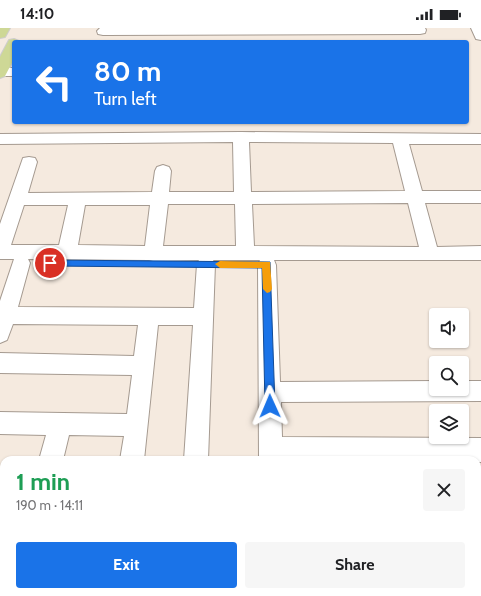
<!DOCTYPE html>
<meta charset="utf-8">
<style>
:root{--surface:#fff;--page:#f6f6f6;--text:#202124;--muted:#757577;--accent:#1a73e8}
body{margin:0;font-family:Cabin,sans-serif;background:var(--page);color:var(--text);height:100vh;display:flex;flex-direction:column;font-size:15px;white-space:nowrap}
*{box-sizing:border-box;margin:0}
p{font-size:13px;color:var(--muted)}
.icon{flex:none;width:22px;height:22px;fill:none;stroke:currentColor;stroke-width:2;stroke-linecap:round;stroke-linejoin:round}
.map{position:relative;flex:1;overflow:hidden}
.panel{position:absolute;left:0px;top:428px;width:481px;height:140px;display:flex;flex-direction:column;background:var(--surface);border-radius:12px 12px 0 0;box-shadow:0 1px 3px #0004}
.panel>*{flex:none}
.banner{position:absolute;left:12px;top:12px;width:457px;height:84px;border-radius:4px;box-shadow:0 1px 3px #0004;background:#1a73e8;color:#fff;overflow:hidden}
.tools{position:absolute;left:429px;top:280px;display:grid;gap:8px}
.tools a{display:grid;place-items:center;width:40px;height:40px;border-radius:4px;background:var(--surface);box-shadow:0 1px 3px #0004;font-size:20px}
.pin{position:absolute;display:grid;place-items:center;width:34px;height:34px;color:#fff;margin:-17px;border:2px solid #fff;border-radius:50%;box-shadow:0 1px 4px #0007}
.me{position:absolute;width:44px;margin:-22px;rotate:359deg;stroke-linejoin:round;filter:drop-shadow(0 0 3px #0008)}
.turn{display:flex;align-items:center;gap:14px;height:84px;padding:0 16px;font-size:18px}
.turn .icon{width:52px;height:52px;stroke-width:2.5}
.turn b{display:block;font-size:28px;line-height:34px}
.round{display:grid;place-items:center;flex:none;width:42px;height:42px;border-radius:4px;background:var(--page)}
.head{display:flex;align-items:center;justify-content:space-between;height:68px;padding:0 16px}
h1{font-size:24px;font-weight:700;line-height:30px;color:#1e9e55}
.cta{display:flex;gap:8px;margin-top:auto;padding:8px 16px}
.cta a{flex:1;height:46px;border-radius:4px;background:var(--accent);color:#fff;font-size:16px;font-weight:700;line-height:46px;text-align:center}
.cta a+a{background:var(--page);color:var(--text)}
.status{display:flex;justify-content:space-between;align-items:center;height:28px;padding:0 20px;background:var(--surface);direction:ltr}
.status svg{height:11px;fill:currentColor}
.map>svg:first-child{display:block}
.lines{fill:none;stroke-linecap:round;stroke-linejoin:round}
.minor-casing{stroke:#a59a90;stroke-width:2}
.major-casing{stroke:#cecdcc;stroke-width:2}
.minor{fill:#fff;fill-rule:evenodd}
.major{fill:#ced896;fill-rule:evenodd}
.route{fill:#1a73e8;stroke:#114b97}
.slow{fill:#f59e0b}
</style>
<div class="status"><b>14:10</b><svg viewBox="0 0 49 12"><path d="M0 12V9h3v3zM5 12V6h3v6zM10 12V3h3v9zM15 12V0h3v12zM26 1h20v11H26zM47 4h2v5h-2z"/></svg></div>
<div class="map">
<svg width="481" height="568" viewBox="0 0 481 568">
<rect width="100%" height="100%" fill="#f5eadf"/>
<g class="lines">
<g class="minor-casing">
<path id="minor" d="M100 0H425L426 2 425 5 420 6 103 7 98 6 97 3Z
M471 0H481V12L476 11Z
M0 40H14V48H0Z
M241 104 481 106V116H409L422 163H481V175H425L437 219 481 218V232H274L276 237 280 354 436 353V361H462V353H481V373L281 374 282 409 481 410V434H477V432H259L258 237 260 232H213L215 236 208 432H184L193 297H158L144 432H120L124 408 69 407 63 432H39L46 407 0 406V384L127 386 132 347 0 345V325L134 328 138 297 13 296 7 312 0 315V273L14 231H0V196L23 130 29 129 35 130 37 134 28 165 152 164 155 143 157 139 163 137 169 139 171 143 169 164H234L233 114 0 116V106ZM249 114 393 115 405 163 251 164ZM408 175 419 219 254 218 252 176ZM168 176H235L236 218H163ZM24 177H68L59 217H11ZM85 177H150L145 218 78 217ZM28 231 149 232 153 233 199 232 197 236 194 280 18 279 30 235Z
M0 477H4V503H0Z
M477 481H481V507H477Z
M0 551 4 552V564H127L129 567 0 568Z
M174 564H202V568H174Z
M236 564H264V568H236Z
M294 564H322V568H294Z
M356 564H384L385 568H357Z
M431 564H459L460 568H432Z"/>
</g>
<g class="major-casing">
<path id="major" d="M0 0H10L5 9 0 10Z
M14 11 21 14H14V31L5 48 0 50V29L9 12Z"/>
</g>
<use href="#minor" class="minor"/>
<use href="#major" class="major"/>
</g>
<path class="route" d="M50 232 270 234 275 378 274 381 270 383 266 381 265 378 262 240 50 238 46 235Z"/>
<path class="slow" d="M220 233 270 234 272 261 270 264 267 265 263 261 262 240H220L215 236Z"/>
</svg>
<div class="tools">
<a><svg class="icon" aria-label="sound" viewBox="0 0 24 24"><path d="M4 9h4l5-4v14l-5-4H4zM17 9q2 3 0 6"/></svg></a>
<a><svg class="icon" aria-label="search" viewBox="0 0 24 24"><circle cx="10" cy="10" r="6"/><path d="M15 15l6 6"/></svg></a>
<a><svg class="icon" aria-label="layers" viewBox="0 0 24 24"><path d="M12 4l9 5-9 5-9-5zM3 14l9 5 9-5"/></svg></a>
</div>
<div class="pin" style="left:50px;top:235px;background:#d93025"><svg class="icon" aria-label="arrive" viewBox="0 0 24 24"><path d="M6 21V4h12l-3 4 3 4H6"/></svg></div>
<svg class="me" style="left:270px;top:378px" viewBox="-20 -20 40 40"><path d="M0-17L14 15 0 8-14 15z" fill="#1a73e8" stroke="#fff" stroke-width="4"/></svg>
<div class="banner">
<div class="turn"><svg class="icon" aria-label="left" viewBox="0 0 24 24"><path d="M17 20v-9H6M10 6l-5 5 5 5"/></svg><div><b>80 m</b>Turn left</div></div>
</div>
<section class="panel">
<div class="head"><div><h1>1 min</h1><p>190 m · 14:11</p></div><a class="round"><svg class="icon" aria-label="close" viewBox="0 0 24 24"><path d="M6 6l12 12M18 6L6 18"/></svg></a></div>
<div class="cta"><a>Exit</a><a>Share</a></div>
</section>
</div>
